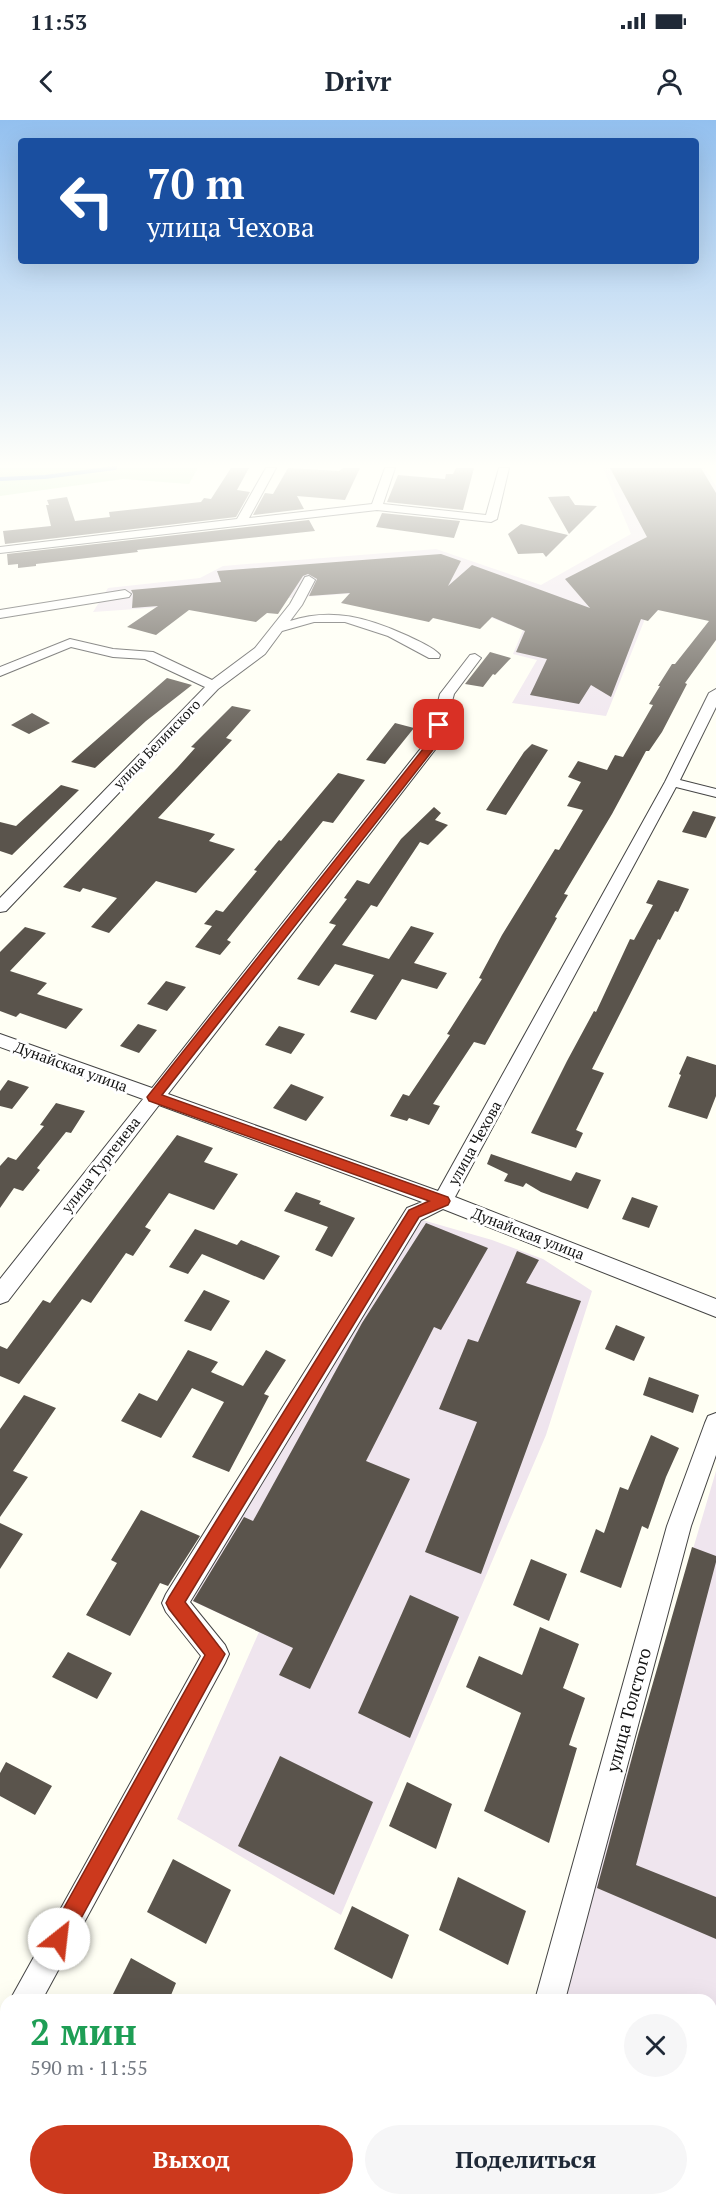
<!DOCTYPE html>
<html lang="ru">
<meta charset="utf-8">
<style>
:root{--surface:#fff;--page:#f6f6f7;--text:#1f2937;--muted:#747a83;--accent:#cc391d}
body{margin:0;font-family:"PT Serif",serif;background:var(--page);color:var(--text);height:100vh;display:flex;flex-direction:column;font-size:22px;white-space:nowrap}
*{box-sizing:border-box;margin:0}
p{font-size:20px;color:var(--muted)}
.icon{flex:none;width:33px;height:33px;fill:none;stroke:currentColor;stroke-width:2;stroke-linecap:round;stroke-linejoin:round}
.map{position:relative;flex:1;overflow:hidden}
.drawer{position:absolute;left:0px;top:1874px;width:717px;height:212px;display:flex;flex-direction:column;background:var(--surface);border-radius:18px 18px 0 0;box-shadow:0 6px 24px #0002}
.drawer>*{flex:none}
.banner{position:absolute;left:18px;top:18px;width:681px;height:126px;border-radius:6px;box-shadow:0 6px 24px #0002;background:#1a4fa0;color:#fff;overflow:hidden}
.pin{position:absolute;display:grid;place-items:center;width:51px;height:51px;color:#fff;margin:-26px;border-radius:12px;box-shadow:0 3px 9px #0006}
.me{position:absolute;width:66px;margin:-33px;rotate:29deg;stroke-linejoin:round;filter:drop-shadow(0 0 4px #0008)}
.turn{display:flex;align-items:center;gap:21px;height:126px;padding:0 30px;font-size:27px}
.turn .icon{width:78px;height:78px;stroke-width:2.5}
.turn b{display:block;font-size:42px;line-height:51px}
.round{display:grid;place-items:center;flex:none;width:63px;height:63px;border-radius:32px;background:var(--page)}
.overview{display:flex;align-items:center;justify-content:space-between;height:102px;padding:0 30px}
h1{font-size:36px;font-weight:700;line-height:45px;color:#1e9e55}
.primary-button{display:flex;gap:12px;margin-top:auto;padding:12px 30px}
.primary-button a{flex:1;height:69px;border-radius:36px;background:var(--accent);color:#fff;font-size:24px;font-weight:700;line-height:69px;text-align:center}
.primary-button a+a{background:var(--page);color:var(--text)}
.status{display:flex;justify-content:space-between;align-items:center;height:42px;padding:0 30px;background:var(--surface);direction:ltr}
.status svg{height:16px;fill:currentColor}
header{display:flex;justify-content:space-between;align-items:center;height:78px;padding:0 30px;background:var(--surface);font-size:27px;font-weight:700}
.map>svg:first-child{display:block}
.industrial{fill:#efe5ee}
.green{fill:#caedba}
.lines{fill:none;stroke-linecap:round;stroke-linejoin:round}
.stream{stroke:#3675d7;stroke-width:4}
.building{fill:#5a544c}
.minor-casing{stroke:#444;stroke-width:2}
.minor{fill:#fff;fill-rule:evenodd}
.route{fill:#cc391d;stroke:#852513;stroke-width:1.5}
.labels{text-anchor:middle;stroke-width:6;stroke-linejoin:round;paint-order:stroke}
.far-street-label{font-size:14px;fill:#111;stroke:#fff}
.street-label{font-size:15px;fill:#111;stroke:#fff}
.near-street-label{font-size:18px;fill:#111;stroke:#fff}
</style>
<div class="status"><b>11:53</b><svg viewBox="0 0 49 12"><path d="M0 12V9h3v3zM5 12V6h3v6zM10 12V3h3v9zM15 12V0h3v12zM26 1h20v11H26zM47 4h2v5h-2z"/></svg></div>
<header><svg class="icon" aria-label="back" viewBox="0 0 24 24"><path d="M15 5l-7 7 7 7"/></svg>Drivr<svg class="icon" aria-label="person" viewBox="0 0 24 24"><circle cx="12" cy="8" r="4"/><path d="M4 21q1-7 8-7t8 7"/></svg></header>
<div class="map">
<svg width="716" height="2084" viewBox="0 0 716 2084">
<rect width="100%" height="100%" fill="#fffff4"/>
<path class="industrial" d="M603 348H705L716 366V453L645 499 606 596 512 583 537 540 513 534 523 510 417 469 93 492 108 468 200 458 223 446 436 429 541 465 631 414Z
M419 1099 492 1120 543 1139 592 1171 546 1315 341 1795 177 1699 259 1512 192 1481 240 1395Z
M716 1351V2003L711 2000V1880H560Z"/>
<path class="green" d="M0 348H198L189 364 123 359 0 376Z"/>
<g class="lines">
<path class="stream" d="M0 359 45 357 115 348"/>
</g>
<path class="building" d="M231 348H249L237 370 250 372 236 397 5 424 3 411 51 406 46 385H49L47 380 67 377 75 401 110 397 109 392 201 382 204 378 211 379Z
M288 348 339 351 343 348H360L345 380 297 376 304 389 253 395 265 373 273 374Z
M456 348H474L463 390 387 382 398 355 445 359 446 354H453Z
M610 348H701L716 373V520L685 563 687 564 662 612 649 631H646L612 694 564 774 568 775 555 797 557 798 485 925 474 922 433 984 440 986 429 1005 409 998 407 1001 390 996 403 974 409 976 450 915 447 914 482 859 479 858 502 815 555 729 559 730 583 690 567 686 581 662 568 657 578 641 607 650 615 635 623 637 653 585 649 584 660 566H658L672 544H675L709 501 658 490 648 501 641 499 611 577 591 565 579 584 530 575 547 539 516 532 525 511 492 497 480 509 433 498 429 502 341 483 350 473 309 476 317 459 308 454 303 456 278 494 267 493 256 502 189 490 156 515 127 507 158 486 132 488 133 474 131 470 221 462 217 451 441 434 461 441 448 466 472 445 590 488 565 459 647 417Z
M569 376 575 385 597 386 569 414 548 377Z
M382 393 460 401 454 418 376 407Z
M309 400 315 411 137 430 138 432 36 444V446L18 448V444L8 445 7 434Z
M521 404 568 415 546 437 543 433 518 434 508 414Z
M490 532 511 538 495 555 493 554 483 567 465 564Z
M167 558 192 565 146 601 95 648 71 642Z
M232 586 251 590 226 618 232 620 158 698 215 714 209 721 235 729 196 773 156 761 109 813 91 807 117 778 83 768 80 772 63 767 178 647 195 628 191 627Z
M32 593 50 603 29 614 11 605Z
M395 603 414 608 385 644 366 640Z
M532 624 548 630 506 695 486 690 524 632Z
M338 653 365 660 333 703 323 701 227 820 231 822 220 835 195 827 212 806 204 804 216 790 223 792 257 751 254 750 279 720 281 721Z
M61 665 79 670 12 735 0 731V702L16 706Z
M434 687 441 693 435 700 448 705 428 725 420 722 377 787 371 785 342 825 389 839 411 806 434 813 414 843 447 853 437 869 402 859 376 900 350 892 374 855 335 844 319 866 297 859 336 805 329 803 347 779 344 778 357 760 369 764 401 719Z
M693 691 716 697 706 718 682 712Z
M658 760 689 769 678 792 675 791 660 820 658 819 592 949 604 953 576 1010 583 1013 576 1028 531 1013 567 941 594 891 596 892 630 819 634 820 653 785 646 783Z
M25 807 46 813 10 851 47 863 37 874 83 889 66 909 20 893 16 897 0 891V832Z
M166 861 186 867 167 891 147 884Z
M138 904 157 910 139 933 120 926Z
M279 906 305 914 291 934 265 925Z
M687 936 716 945V976L707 999 668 987 681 955 679 954Z
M8 960 29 967 12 989 0 986V971Z
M291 964 324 977 306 1001 273 988Z
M56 983 85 991 71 1013 66 1012 37 1048 40 1050 23 1071 14 1068 0 1088V1046L8 1037 16 1040 44 1006 40 1005Z
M177 1015 213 1028 204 1042 238 1054 214 1090 169 1073 145 1107 151 1110 133 1136 126 1133 91 1183 82 1179 19 1264 0 1256V1226L7 1229 43 1180 50 1183Z
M491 1034 571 1061 576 1052 601 1060 588 1089 541 1072 526 1063 523 1067 504 1061 508 1054 487 1044Z
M296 1072 321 1081 319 1084 355 1098 332 1137 315 1130 328 1107 284 1091Z
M632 1077 658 1086 649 1108 622 1099Z
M426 1103 488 1128 441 1210 434 1207 366 1341 410 1359 310 1569 279 1555 293 1528 193 1481 244 1397 253 1401 362 1203Z
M195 1109 237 1125 241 1120 280 1136 264 1160 202 1134 188 1154 169 1147Z
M517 1131 539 1140 526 1163 581 1181 481 1454 425 1432 477 1302 439 1289 468 1219 478 1222Z
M204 1170 230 1181 211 1211 184 1201Z
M616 1205 645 1217 634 1241 605 1229Z
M188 1230 218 1242 211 1252 243 1266 266 1230 286 1240 264 1274 269 1276 229 1352 192 1337 224 1282 192 1268 161 1318 121 1301 139 1273 157 1281Z
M649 1257 699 1275 693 1293 643 1275Z
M24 1275 56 1288 13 1351 28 1357 0 1397V1309Z
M651 1315 679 1328 666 1357 648 1409 642 1406 621 1468 580 1452 596 1409 604 1413 620 1367 628 1370Z
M141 1390 200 1416 168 1466 160 1463 130 1516 86 1495 117 1443 111 1440Z
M0 1403 23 1414 0 1449Z
M692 1427 716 1436V1442L636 1745 716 1777V1819L597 1768 638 1615Z
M531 1439 567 1454 549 1501 513 1485Z
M410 1475 459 1497 410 1618 358 1593Z
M540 1507 579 1524 563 1568 585 1578 569 1625 577 1628 549 1723 484 1691 521 1593 466 1567 479 1536 522 1555Z
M68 1532 112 1553 97 1579 52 1557Z
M280 1636 373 1682 334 1775 238 1726Z
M6 1642 52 1666 35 1695 0 1676V1653Z
M407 1662 452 1684 436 1729 389 1706Z
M173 1739 231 1770 206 1824 147 1792Z
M458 1757 526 1791 508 1845 439 1810Z
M352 1786 409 1815 392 1859 334 1829Z
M131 1838 176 1863 169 1880H110Z"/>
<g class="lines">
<g class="minor-casing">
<path id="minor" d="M266 348H276L249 398 372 384 385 348H395L383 384 486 395 499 348H509L497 399 491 402 377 390 0 433V427L237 399Z
M309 456 315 460 302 485 290 501C332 487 369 498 408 516 418 521 433 527 440 535L439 538H429L388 516 345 502H314L282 511 265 534 218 569 6 791 0 792V778L205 567 145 539 113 537 71 527 0 556V547L70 519 113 529 153 532 212 560 255 528 290 484 305 457Z
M125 470 131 474 129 477 0 498V490Z
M475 534 481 538 454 574 441 622 168 974 438 1071 665 662 709 573 716 569V587L680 660 716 669V677L676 667 455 1077 716 1179V1197L443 1089 421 1100 190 1482 225 1525 229 1534 225 1543 42 1880H10L201 1536 166 1492 162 1483 166 1474 407 1088 422 1082 159 985 8 1181 0 1184V1159L143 979 0 927V914L152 968 429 618 440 574 470 535Z
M716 1293V1335L691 1406 565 1880H535L667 1406 705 1303 708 1296Z
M6 1899V1938L0 1940V1901Z
M487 2079H519L518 2084H486Z"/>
</g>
<use href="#minor" class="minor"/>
</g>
<linearGradient id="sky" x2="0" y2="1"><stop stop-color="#93c0ef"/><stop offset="0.54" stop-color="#fffffa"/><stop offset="1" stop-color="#fffffa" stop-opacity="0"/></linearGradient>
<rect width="716" height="640" fill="url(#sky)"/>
<path class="route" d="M439 602 444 605 440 621 162 975 448 1077 450 1081 448 1085 419 1097 185 1482 225 1534 66 1826 59 1829 51 1826 48 1819 51 1811 205 1535 169 1489 166 1483 169 1477 409 1090 429 1081 149 981 147 977 431 619 434 605Z"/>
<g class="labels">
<g class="far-street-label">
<text transform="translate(157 624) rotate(-46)" y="5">улица Белинского</text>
</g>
<g class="street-label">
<text transform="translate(71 947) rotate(20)" y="5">Дунайская улица</text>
<text transform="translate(475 1023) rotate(-61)" y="5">улица Чехова</text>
<text transform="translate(101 1045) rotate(-52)" y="5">улица Тургенева</text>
<text transform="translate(528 1114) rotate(21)" y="5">Дунайская улица</text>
</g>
<g class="near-street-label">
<text transform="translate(629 1590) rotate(-75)" y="6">улица Толстого</text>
</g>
</g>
</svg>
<div class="pin" style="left:439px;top:605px;background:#d93025"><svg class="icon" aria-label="arrive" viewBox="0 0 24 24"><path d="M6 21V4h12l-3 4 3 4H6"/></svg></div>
<svg class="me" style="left:59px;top:1819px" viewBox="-20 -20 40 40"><circle r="19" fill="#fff"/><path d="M0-13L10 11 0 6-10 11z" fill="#cc391d"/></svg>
<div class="banner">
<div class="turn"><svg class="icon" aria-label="left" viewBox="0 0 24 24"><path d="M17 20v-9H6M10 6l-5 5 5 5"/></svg><div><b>70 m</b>улица Чехова</div></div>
</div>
<section class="drawer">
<div class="overview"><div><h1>2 мин</h1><p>590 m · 11:55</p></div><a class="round"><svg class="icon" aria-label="close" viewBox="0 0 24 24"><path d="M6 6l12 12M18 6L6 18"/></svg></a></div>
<div class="primary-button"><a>Выход</a><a>Поделиться</a></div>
</section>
</div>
